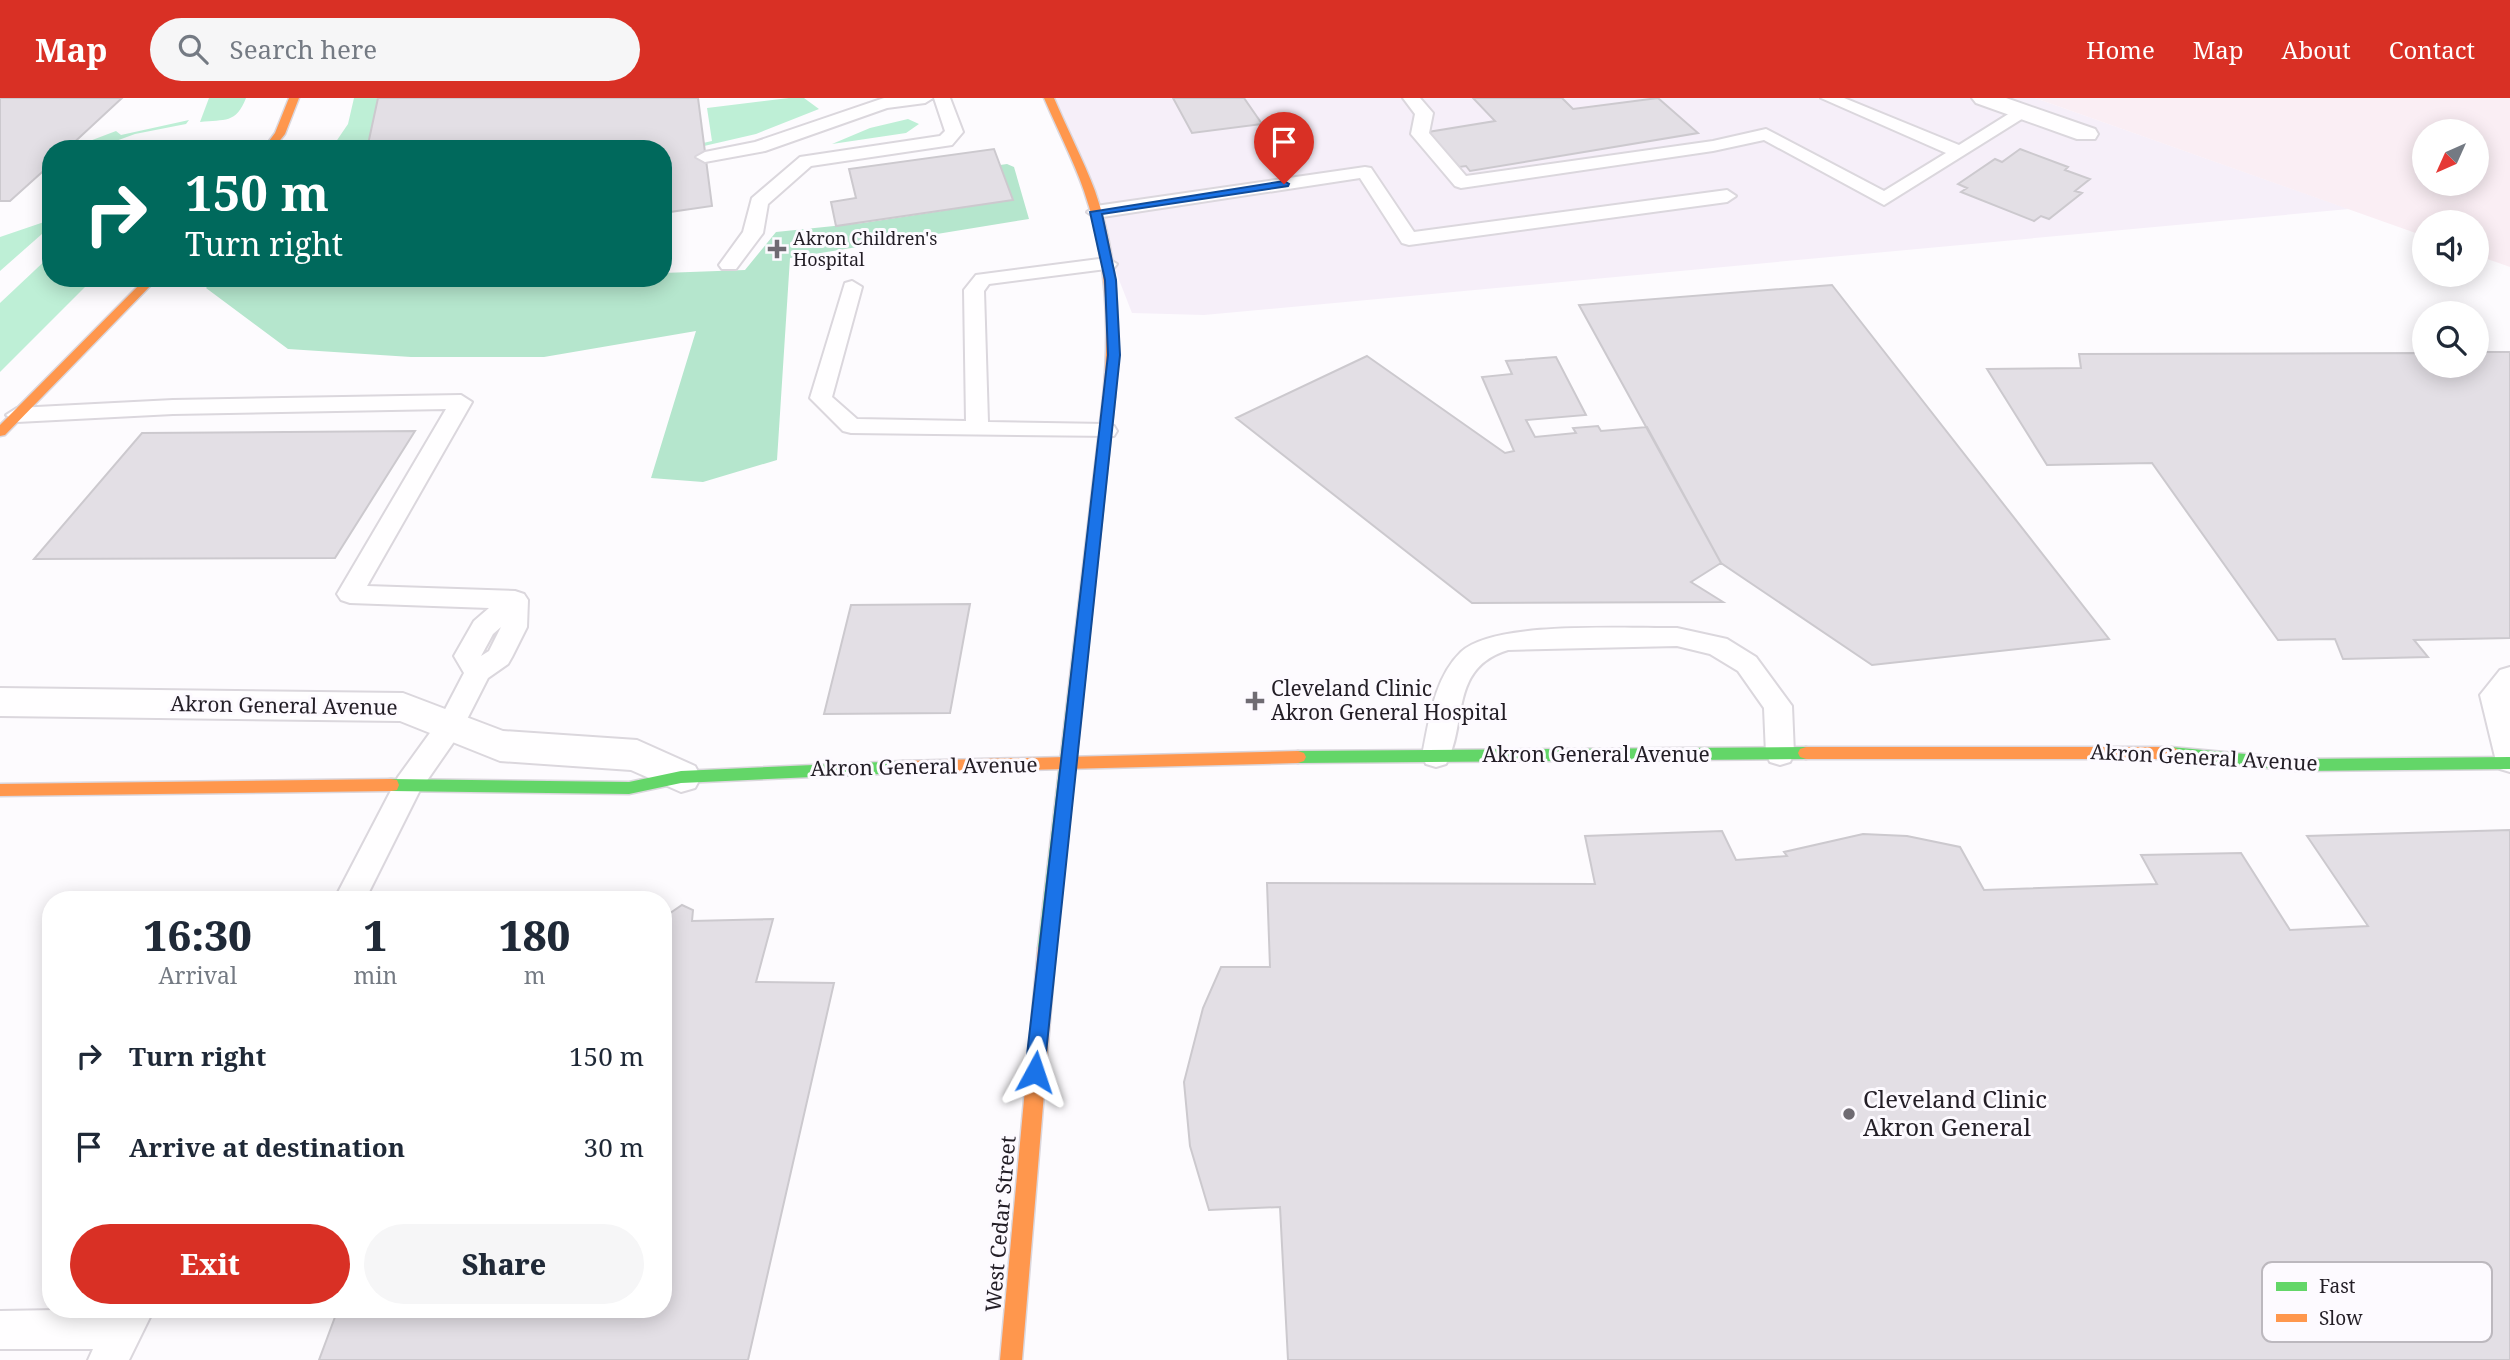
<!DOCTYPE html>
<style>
:root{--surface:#fff;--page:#f6f6f7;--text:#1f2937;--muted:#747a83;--accent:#d93025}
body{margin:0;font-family:"Noto Serif",serif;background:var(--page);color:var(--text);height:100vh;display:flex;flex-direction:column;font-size:26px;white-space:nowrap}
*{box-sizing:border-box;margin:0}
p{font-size:23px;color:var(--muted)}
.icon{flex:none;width:38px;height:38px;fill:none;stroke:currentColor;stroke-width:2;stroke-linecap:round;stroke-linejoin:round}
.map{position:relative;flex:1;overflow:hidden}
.sheet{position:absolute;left:42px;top:793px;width:630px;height:427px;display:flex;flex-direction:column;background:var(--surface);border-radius:28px;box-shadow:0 4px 18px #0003}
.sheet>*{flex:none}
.banner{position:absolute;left:42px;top:42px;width:630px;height:147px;border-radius:28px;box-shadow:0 4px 18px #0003;background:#00695c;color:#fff;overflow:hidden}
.needle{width:46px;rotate:225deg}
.tools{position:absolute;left:2412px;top:21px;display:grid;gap:14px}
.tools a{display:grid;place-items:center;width:77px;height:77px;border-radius:50%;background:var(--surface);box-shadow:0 4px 18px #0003;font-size:35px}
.pin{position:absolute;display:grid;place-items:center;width:60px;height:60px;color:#fff;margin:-72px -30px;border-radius:50% 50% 50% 0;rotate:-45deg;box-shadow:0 0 7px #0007}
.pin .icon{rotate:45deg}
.me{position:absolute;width:77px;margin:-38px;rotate:5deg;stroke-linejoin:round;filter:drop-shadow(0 0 5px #0008)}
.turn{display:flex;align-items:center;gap:24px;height:147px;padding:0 28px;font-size:32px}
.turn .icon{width:91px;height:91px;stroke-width:2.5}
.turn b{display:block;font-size:49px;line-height:60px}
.eta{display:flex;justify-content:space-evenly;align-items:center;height:119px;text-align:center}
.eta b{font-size:42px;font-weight:800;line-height:49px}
.button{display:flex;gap:14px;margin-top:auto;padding:14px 28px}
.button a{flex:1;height:80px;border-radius:42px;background:var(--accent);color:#fff;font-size:28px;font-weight:800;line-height:80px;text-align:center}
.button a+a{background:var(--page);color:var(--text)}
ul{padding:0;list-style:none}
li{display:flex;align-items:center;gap:21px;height:91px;padding:0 28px}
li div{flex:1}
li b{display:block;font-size:26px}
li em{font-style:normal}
header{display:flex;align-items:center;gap:42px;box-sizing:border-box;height:98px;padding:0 35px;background:var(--accent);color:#fff}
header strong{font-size:33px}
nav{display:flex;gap:38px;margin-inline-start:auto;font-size:24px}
.search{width:490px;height:63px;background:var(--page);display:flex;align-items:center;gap:18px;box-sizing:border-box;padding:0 24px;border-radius:38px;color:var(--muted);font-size:26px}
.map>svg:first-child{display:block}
.commercial{fill:#f6eff9}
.industrial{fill:#faeef4;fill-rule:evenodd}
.green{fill:#beefd6}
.forest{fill:#b5e6cd}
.building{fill:#e3dfe5;stroke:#ccc9ce;stroke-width:2}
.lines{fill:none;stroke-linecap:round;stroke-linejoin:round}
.lane-casing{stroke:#dbd7dd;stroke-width:4}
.street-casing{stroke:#dbd7dd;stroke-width:4}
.fast-casing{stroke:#dbd7dd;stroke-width:3}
.slow-casing{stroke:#dbd7dd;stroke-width:3}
.lane{fill:#fffeff;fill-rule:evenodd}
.street{fill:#fffeff;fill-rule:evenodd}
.fast{fill:#63d668;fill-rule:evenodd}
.slow{fill:#ff974d;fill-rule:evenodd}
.route{fill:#1a73e8;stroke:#114b97;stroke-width:2}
.poi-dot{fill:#6f6b72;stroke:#fdfaff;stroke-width:2.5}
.labels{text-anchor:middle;stroke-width:6;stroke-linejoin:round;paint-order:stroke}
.far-poi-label{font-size:18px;fill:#231e26;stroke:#fdfaff;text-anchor:start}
.poi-label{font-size:21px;fill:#231e26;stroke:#fdfaff;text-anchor:start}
.street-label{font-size:21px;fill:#231e26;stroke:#fdfaff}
.near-poi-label{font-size:24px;fill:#231e26;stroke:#fdfaff;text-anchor:start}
.key{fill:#fdfaff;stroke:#bcb8be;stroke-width:2}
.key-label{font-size:19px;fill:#231e26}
</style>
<header>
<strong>Map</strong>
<div class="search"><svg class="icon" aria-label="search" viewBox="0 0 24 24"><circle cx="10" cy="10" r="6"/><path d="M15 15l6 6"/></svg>Search here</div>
<nav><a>Home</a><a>Map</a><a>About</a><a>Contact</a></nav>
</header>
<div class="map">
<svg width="2510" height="1262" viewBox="0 0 2510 1262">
<rect width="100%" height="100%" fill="#fdfbfe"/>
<path class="commercial" d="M1048 0H2035L2349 111 1204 217 1132 215Z"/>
<path class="industrial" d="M2035 0H2510V169L2476 157V124H2424V138ZM2424 33H2476V86H2424Z"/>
<path class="green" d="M209 0H246C236 26 225 21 200 24Z
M354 0H378L367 51H331L348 26Z
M789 0H804L819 11 756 36 704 48 703 45 712 43 707 10Z
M908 21 919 26 906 35 832 46 870 30Z
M189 22 186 26 135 36 94 51H79L87 44 116 33 121 37Z
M47 123H51V128L0 173V139Z
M51 157V180H94L0 274V205Z"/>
<path class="forest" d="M1007 66 1014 69 1029 121 790 160 777 362 703 384 651 380 696 233 544 259H411L288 251 206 190 215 180H663V175L745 172 776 134 863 125 1013 102 1000 67Z"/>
<path class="building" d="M0 0H122L67 51H51V66L10 103H0Z
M378 0H698L712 108 663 115V51H367Z
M1173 0H1244L1262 26 1192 35Z
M1473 0H1562L1573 11 1658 0 1698 35 1470 73 1466 68 1459 69 1428 34 1495 23Z
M994 51 1013 102 836 128 831 104 856 100 849 71Z
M2020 51 2068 69 2065 72 2090 81 2075 93 2082 95 2049 121 2041 118 2034 123 1961 94 1967 90 1958 86 1995 61 2002 64Z
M1832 187 2109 541 1872 567 1721 465 1579 207Z
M2476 254H2510V540L2414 542 2428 559 2343 561 2335 541 2278 542 2152 365 2047 367 1987 271 2081 270 2079 256 2424 255V268H2476Z
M1367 258 1505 355 1514 353 1482 279 1512 276 1506 263 1556 259 1586 317 1526 322 1535 339 1576 335 1573 330 1598 328 1601 333 1647 329 1721 465 1691 484 1723 504 1472 505 1236 320Z
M415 333 335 460 34 461 142 335Z
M970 506 950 615 824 616 851 507Z
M2510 732V1262H1288L1280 1109 1209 1112 1190 1048 1184 984 1203 910 1221 869H1270L1267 785 1595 786 1585 738 1722 733 1736 762 1787 758 1784 754 1863 736 1907 738 1960 749 1984 792 2157 786 2141 757 2241 755 2290 832 2368 828 2307 738Z
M682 807 693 812 692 823 773 821 756 884 834 885 748 1262H319L338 1211H663V820Z"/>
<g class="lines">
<g class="lane-casing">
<path id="lane" d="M884 0H933L925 5 887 10 765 53 705 64 696 59 705 54 755 44Z
M934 0H950L963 34 952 47 811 68 768 106 763 135 736 171H722L719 167 743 134 752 100 800 59 940 38 945 33Z
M1403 0H1420L1433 15 1429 35 1466 78 1713 43 1766 31 1884 93 1946 55 1821 0H1844L1959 47 2018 10H2030L2033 14 1884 107 1764 42 1713 53 1461 90 1455 88 1411 36 1415 16Z
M1365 69 1371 70 1414 134 1727 92 1736 98 1727 104 1409 147 1402 145 1360 80 1096 120 1087 114 1096 108Z
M1107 160 1117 166 1114 170 989 186 984 193 988 324 1106 326 1114 328 1117 333 1114 338 851 335 843 333 810 300 845 185 852 183 862 189 832 299 857 321 966 323 964 192 976 177Z
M461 297 472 304 367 488 515 493 524 496 528 502 527 529 512 559 508 566 488 580 460 635 419 694 365 802H334L398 679 440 621 464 575 454 558 474 523 489 510 350 505 341 502 337 496 446 311 173 316 17 324 6 317 17 310 173 302ZM501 529 489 553 481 558 493 536Z
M1677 530 1727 541 1756 559 1792 608 1794 656 1790 664 1780 667 1770 664 1766 656 1764 610 1738 573 1710 556 1677 548 1508 552C1449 570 1468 624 1446 666L1436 669 1426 666 1422 658C1429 623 1434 580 1461 554 1494 522 1629 531 1677 530Z
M2510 569V674L2500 671 2496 663 2480 597 2500 572Z
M114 1211H154L129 1262H88L93 1251H0V1213Z"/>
</g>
<g class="street-casing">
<path id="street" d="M1972 0H2006L2095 31 2098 36 2095 41H2077L1976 5Z
M0 590 403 595 503 633 637 642 695 668 701 679 695 690 681 694 631 672 500 663 400 623 0 618Z"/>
</g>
<g class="fast-casing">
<path id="fast" d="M1109 295 1115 299 1056 850 1053 855 1047 858 1041 855 1038 850 1103 299Z
M1806 649 1812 651 1814 655 1812 659 1806 661 1298 665 1292 663 1290 659 1292 655 1298 653Z
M2171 649 2299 661 2510 659V671L2299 673 2171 661 2165 659 2163 655 2165 651Z
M903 663 909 665 911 669 909 673 903 675 681 685 629 696 391 693 385 692 383 687 385 682 391 681 629 684 681 673Z"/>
</g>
<g class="slow-casing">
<path id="slow" d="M289 0H299L285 36 273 51H263L275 35Z
M1044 0H1054C1067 31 1083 61 1095 93 1118 159 1122 229 1115 299L1109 303 1103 299C1110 230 1107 160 1084 93 1073 61 1057 31 1044 0Z
M146 180H158L5 337 0 338V327Z
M1806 649H2171L2177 651 2179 655 2177 659 2171 661H1806L1800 659 1798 655 1800 651Z
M1298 653 1304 655 1306 659 1304 663 1298 665 903 675 897 673 895 669 897 665 903 663Z
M391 681 397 682 399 687 397 692 391 693 0 698V686Z
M1047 842 1053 845 1056 850 1022 1262H1000L1038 850 1041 845Z"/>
</g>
<use href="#lane" class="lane"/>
<use href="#street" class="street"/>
<use href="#fast" class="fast"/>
<use href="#slow" class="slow"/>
</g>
<path class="route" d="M1284 83 1289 86 1288 88 1102 116 1116 182 1120 257 1044 974 1042 981 1035 983 1028 981 1025 974 1108 257 1105 182 1090 114Z"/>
<g class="poi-dot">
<path d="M773.5 140.5h7v7h7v7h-7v7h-7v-7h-7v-7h7z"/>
<path d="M1251.5 592.5h7v7h7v7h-7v7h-7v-7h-7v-7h7z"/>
<circle cx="1849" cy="1016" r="7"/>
</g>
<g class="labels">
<g class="far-poi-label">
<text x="793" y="147">Akron Children's<tspan x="793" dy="21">Hospital</tspan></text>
</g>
<g class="poi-label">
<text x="1271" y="598">Cleveland Clinic<tspan x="1271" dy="24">Akron General Hospital</tspan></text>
</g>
<g class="street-label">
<text transform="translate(284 608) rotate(1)" y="7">Akron General Avenue</text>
<text x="1596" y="664">Akron General Avenue</text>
<text transform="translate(2204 660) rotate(3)" y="7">Akron General Avenue</text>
<text transform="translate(924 669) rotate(-1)" y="7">Akron General Avenue</text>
<text transform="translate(1001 1126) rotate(-85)" y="7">West Cedar Street</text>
</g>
<g class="near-poi-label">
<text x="1863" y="1010">Cleveland Clinic<tspan x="1863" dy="28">Akron General</tspan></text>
</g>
</g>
<rect x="2262" y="1164" width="230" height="80" rx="10" class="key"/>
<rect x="2276" y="1184" width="31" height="9" fill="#63d668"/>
<rect x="2276" y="1216" width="31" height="8" fill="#ff974d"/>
<g class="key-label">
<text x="2319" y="1195">Fast</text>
<text x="2319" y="1227">Slow</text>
</g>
</svg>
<div class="tools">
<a><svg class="needle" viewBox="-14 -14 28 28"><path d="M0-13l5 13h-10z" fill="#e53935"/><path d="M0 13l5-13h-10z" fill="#747a83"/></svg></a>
<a><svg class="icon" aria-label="sound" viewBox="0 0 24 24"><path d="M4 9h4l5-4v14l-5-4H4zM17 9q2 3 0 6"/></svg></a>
<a><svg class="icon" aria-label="search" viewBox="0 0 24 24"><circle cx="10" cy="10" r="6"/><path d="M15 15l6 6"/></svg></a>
</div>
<div class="pin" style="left:1284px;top:86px;background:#d93025"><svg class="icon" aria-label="arrive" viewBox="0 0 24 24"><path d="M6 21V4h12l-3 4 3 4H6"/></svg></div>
<svg class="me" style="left:1035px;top:974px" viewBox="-20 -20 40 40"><path d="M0-17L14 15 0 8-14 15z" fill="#1a73e8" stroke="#fff" stroke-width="4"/></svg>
<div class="banner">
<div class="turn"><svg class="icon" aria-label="right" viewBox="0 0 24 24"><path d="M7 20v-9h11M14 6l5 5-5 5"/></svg><div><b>150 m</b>Turn right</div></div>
</div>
<section class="sheet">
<div class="eta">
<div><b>16:30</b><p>Arrival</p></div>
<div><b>1</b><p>min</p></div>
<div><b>180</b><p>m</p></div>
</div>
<ul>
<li><svg class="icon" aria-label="right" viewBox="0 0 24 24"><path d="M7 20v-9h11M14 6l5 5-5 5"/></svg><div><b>Turn right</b></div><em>150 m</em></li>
<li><svg class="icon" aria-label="arrive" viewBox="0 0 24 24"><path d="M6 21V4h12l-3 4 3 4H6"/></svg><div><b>Arrive at destination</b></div><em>30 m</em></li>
</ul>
<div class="button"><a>Exit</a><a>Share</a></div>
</section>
</div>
